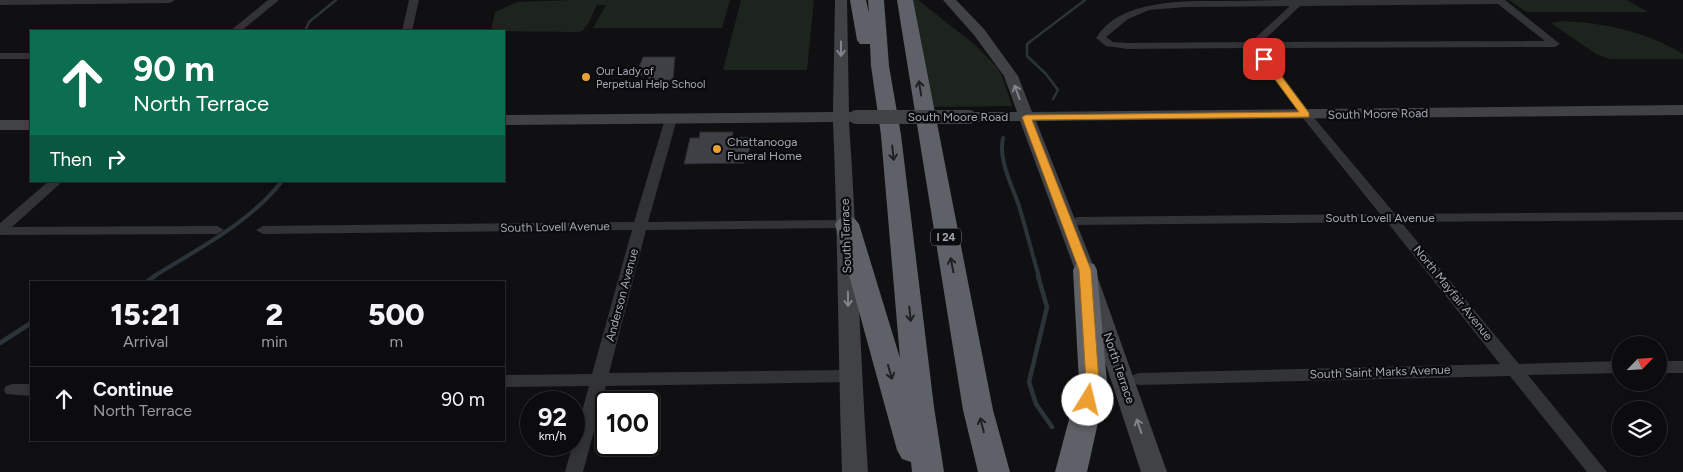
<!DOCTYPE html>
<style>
:root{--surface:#0c0c0e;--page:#1a1a1c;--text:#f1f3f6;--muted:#9a9b9e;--line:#2c2c2e}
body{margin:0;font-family:Figtree,sans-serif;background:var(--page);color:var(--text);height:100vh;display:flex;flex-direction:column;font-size:19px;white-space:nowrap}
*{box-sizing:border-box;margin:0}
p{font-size:16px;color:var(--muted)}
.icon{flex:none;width:28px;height:28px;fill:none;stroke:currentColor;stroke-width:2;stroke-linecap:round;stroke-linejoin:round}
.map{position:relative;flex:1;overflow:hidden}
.panel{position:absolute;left:30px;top:281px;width:475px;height:160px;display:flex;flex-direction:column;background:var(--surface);border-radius:0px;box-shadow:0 2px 8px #0003,0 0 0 1px var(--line)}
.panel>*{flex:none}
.guide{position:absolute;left:30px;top:30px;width:475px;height:152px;border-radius:0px;box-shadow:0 2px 8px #0003,0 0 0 1px var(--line);background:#0b6e4f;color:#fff;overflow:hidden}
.needle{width:32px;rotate:65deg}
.tools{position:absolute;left:1612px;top:336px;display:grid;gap:10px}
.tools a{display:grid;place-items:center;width:55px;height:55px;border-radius:50%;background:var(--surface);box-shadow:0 2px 8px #0003,0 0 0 1px var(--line);font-size:25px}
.speed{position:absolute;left:520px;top:391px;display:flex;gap:10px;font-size:25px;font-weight:700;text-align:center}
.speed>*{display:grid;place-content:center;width:65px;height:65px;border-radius:50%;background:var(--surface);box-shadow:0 2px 8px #0003,0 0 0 1px var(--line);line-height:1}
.speed small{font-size:12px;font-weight:400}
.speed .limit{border:2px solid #111;border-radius:8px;background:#fff;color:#111}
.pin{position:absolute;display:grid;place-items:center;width:42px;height:42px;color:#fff;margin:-21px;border-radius:10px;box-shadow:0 2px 8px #0006}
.me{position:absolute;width:55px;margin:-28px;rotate:9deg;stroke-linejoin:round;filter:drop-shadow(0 0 4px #0008)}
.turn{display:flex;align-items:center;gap:18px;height:105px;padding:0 20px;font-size:22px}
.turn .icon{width:65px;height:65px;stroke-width:2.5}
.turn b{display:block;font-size:35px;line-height:42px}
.then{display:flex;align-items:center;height:48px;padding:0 20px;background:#0003;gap:10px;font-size:19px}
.eta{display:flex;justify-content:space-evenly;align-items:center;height:85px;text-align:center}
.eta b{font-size:30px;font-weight:800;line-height:35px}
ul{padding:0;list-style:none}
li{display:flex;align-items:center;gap:15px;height:65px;padding:0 20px;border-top:1px solid var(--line)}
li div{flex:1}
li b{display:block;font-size:19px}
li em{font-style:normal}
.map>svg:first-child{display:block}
.green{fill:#1d241d}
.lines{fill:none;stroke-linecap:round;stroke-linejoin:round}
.stream-far2{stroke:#2a3439;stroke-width:2.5}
.stream-far1{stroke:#2a3439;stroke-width:4}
.stream{stroke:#2a3439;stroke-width:4.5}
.building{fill:#3f4045;stroke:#2a2a2e}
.street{fill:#313336;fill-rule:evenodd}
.secondary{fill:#404246;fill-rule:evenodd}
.highway{fill:#5e6167;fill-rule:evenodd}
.secondary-bridge{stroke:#404246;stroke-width:14}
.oneway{stroke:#80848c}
.oneway2{stroke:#202024}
.route{fill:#ea9f30;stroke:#98671f}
.poi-dot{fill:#ea9f30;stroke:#0b0b0d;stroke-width:2}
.labels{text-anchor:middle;stroke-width:4.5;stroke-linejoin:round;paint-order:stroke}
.far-poi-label{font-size:11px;fill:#a2a8b2;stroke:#0b0b0d;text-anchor:start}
.shield{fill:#0b0b0d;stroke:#757980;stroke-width:1}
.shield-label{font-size:11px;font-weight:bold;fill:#a2a8b2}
.street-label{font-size:12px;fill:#a2a8b2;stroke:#0b0b0d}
.poi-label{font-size:12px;fill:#a2a8b2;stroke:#0b0b0d;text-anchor:start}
</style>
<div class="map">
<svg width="1683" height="472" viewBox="0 0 1683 472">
<rect width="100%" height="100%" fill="#101012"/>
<path class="green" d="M572 0H730L722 28H593L606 5H597L587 26 584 27 585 29 580 32 491 31 495 12 517 2Z
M741 0H814L807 70H723Z
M910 0H918L974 44 996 66 1002 76 1012 106 930 107Z
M1509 0H1627L1648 12H1526Z
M1562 21C1606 23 1644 31 1683 54V59H1610L1596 54 1551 23Z"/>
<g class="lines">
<path class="stream-far2" d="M305 31 309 22 336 0
M1053 99 1058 90 1046 74 1027 56V44L1085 0"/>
<path class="stream-far1" d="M1003 138C998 160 1012 185 1019 206 1026 229 1032 253 1039 277
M153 277C197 249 250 223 282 181"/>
<path class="stream" d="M1038 276 1047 307 1029 382 1036 404 1052 427
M146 282 155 276
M0 343 31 323"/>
</g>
<path class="building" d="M675 57 673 80 646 81 649 76 636 75 643 57Z
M700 132H733L732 138 751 137 748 159H744V163L684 164 690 138H699Z"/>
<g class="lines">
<path class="street" d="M0 0H175L170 3 0 5Z
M268 0H279L241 31H230Z
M409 0H419L412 31H402Z
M1293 0H1505L1560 44 1555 47 1262 48 1310 113 1395 214 1683 212V220L1401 222 1519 364 1621 361V373L1528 375 1607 472H1587L1510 376 1139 385 1133 383 1131 379 1133 375 1139 373 1500 364 1387 222 1077 225 1070 221 1077 217 1380 214 1302 117 1251 48 1128 49 1106 46 1096 38C1119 0 1180 1 1219 1 1244 1 1268 0 1293 0ZM1498 4 1545 41 1262 42 1300 6ZM1290 6 1251 42 1128 43 1113 42 1106 37 1128 19 1149 10 1186 7Z
M0 53H31V59H0Z
M671 116 677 119 648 222 847 220 854 224 847 228 646 230 609 373 850 370 856 372 858 376 856 380 850 382 606 386 583 472H565L589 386 504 387V375L592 374 632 230 263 234 256 230 263 226 634 222 665 119Z
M49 181H63L12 227 217 226 224 230 217 234 0 235V223Z
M1659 361H1683V373H1659Z
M12 384H31V396L6 394 4 390 6 386Z"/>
<path class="secondary" d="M835 0H847L849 112 857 114 860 117 857 120 849 122C857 238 860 355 868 472H842C838 355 838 239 833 122L504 125V115L833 112Z
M943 0H956L984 29 1018 76 1032 112 1683 105V115L1036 121 1095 270 1167 472H1141L1075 270 1020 121 969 122 964 120 961 117 964 114 969 112H1017L1004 76 974 35Z
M0 120H31V130H0Z"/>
<path class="highway" d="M850 0H866L869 13 868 0H884L889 66 901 135 934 407 944 472H912L911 462 902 459 897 450 835 224 839 219 847 217 855 219 859 224 900 358 881 135 871 66 870 44H860L857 40Z
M897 0H913L993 410 1010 472H978L963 410Z
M1085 262 1094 264 1097 270 1107 382 1087 472H1055L1079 382 1073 270 1076 264Z"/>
<path class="secondary-bridge" d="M856 117H969"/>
</g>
<defs><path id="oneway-shaft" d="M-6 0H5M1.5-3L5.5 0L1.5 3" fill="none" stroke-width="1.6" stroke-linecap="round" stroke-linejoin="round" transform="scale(1.25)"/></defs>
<g class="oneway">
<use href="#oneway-shaft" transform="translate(841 49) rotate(90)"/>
<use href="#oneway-shaft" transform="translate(1017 92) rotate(-110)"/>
<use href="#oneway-shaft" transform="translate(848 299) rotate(89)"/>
<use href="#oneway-shaft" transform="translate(1139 426) rotate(-109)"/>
</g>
<g class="oneway2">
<use href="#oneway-shaft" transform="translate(920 88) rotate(-99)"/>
<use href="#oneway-shaft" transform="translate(893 153) rotate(84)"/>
<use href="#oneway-shaft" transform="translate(952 265) rotate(-101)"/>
<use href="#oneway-shaft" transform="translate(910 314) rotate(84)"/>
<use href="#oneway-shaft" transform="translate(890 372) rotate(74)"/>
<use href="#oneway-shaft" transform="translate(982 425) rotate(-104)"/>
</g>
<path class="route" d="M1261 57H1267L1309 113V117L1032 120 1091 270 1099 382 1093 404 1088 405 1083 404 1081 400 1086 382 1079 270 1022 117 1026 115 1299 112 1260 59Z"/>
<g class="poi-dot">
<circle cx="586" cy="77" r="5"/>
<circle cx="717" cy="149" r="5"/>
</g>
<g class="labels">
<g class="far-poi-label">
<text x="596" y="75">Our Lady of<tspan x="596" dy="13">Perpetual Help School</tspan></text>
</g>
<rect class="shield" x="931" y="228.5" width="30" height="17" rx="4"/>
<g class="shield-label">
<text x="946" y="241">I 24</text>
</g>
<g class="street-label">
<text transform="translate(1378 114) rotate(-1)" y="4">South Moore Road</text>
<text x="958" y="121">South Moore Road</text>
<text x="1380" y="222">South Lovell Avenue</text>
<text transform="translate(555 227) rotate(-1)" y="4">South Lovell Avenue</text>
<text transform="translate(846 236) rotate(-92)" y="4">South Terrace</text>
<text transform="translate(1453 293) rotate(51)" y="4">North Mayfair Avenue</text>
<text transform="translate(622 295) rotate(-75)" y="4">Anderson Avenue</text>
<text transform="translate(1119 368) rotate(71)" y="4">North Terrace</text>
<text transform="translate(1380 372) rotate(-2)" y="4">South Saint Marks Avenue</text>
</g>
<g class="poi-label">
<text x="727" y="146">Chattanooga<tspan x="727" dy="14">Funeral Home</tspan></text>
</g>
</g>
</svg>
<div class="tools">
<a><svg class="needle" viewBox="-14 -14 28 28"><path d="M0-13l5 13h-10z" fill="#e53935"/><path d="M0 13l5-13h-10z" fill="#9a9b9e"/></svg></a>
<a><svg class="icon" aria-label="layers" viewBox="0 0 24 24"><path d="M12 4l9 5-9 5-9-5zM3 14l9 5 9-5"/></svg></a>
</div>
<div class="speed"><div>92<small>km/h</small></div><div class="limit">100</div></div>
<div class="pin" style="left:1264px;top:59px;background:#d93025"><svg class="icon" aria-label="arrive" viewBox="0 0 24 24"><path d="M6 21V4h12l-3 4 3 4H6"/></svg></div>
<svg class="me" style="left:1088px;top:400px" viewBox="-20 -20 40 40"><circle r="19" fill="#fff"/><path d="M0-13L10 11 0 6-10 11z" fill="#ea9f30"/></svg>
<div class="guide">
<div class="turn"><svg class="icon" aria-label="ahead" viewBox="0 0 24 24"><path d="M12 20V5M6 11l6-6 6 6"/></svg><div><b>90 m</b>North Terrace</div></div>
<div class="then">Then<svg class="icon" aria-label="right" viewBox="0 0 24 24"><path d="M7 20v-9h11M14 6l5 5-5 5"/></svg></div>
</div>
<section class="panel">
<div class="eta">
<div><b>15:21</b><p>Arrival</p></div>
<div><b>2</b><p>min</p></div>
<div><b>500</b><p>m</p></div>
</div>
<ul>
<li><svg class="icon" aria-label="ahead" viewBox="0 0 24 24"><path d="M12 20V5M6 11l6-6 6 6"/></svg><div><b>Continue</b><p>North Terrace</p></div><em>90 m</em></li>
</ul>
</section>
</div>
